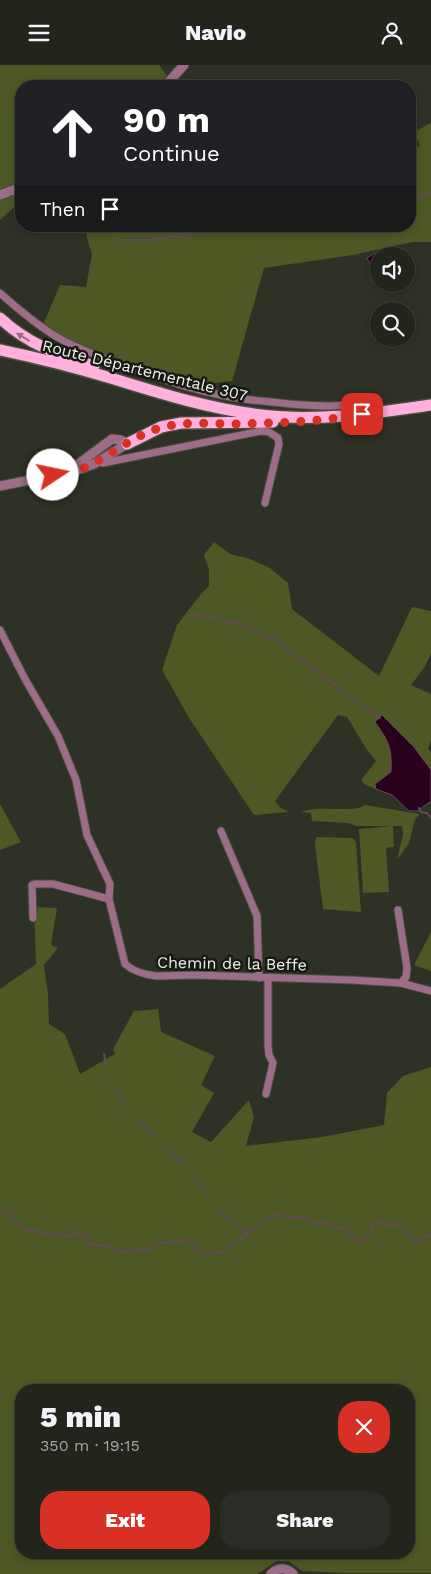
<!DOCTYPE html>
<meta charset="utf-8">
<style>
:root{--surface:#22251c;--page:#2a2d25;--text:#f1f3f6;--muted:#a2a5a3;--line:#3f423b;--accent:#d93025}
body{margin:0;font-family:"Work Sans",sans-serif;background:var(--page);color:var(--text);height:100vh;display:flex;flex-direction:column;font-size:19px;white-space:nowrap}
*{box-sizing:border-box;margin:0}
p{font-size:16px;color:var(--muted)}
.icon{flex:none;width:28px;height:28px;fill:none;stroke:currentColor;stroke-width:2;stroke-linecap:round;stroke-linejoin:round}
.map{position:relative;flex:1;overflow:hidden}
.details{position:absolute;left:15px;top:1319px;width:400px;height:175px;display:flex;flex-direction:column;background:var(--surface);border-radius:20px;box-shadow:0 2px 8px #0003,0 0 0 1px var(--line)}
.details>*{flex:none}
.guide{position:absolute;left:15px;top:15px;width:401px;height:152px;border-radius:20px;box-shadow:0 2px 8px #0003,0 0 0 1px var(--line);background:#202124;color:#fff;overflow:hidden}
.tools{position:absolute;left:370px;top:182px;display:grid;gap:10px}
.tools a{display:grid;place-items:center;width:45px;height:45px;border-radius:50%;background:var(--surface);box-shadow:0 2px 8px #0003,0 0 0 1px var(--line);font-size:25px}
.pin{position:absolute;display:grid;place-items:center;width:42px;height:42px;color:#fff;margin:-21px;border-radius:10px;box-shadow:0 2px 8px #0006}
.me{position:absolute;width:55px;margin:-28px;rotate:79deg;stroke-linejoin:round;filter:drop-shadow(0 0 4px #0008)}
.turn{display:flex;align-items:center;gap:18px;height:105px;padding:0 25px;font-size:22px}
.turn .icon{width:65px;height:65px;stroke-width:2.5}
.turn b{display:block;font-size:35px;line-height:42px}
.then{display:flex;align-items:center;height:48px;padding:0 25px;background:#0003;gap:10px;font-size:19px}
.round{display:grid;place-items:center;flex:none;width:52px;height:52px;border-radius:20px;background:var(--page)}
.summary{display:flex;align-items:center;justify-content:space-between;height:85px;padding:0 25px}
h1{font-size:30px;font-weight:800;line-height:38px}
.primary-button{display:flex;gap:10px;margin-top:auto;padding:10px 25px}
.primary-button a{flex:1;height:58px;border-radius:20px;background:var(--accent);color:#fff;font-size:20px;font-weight:800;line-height:58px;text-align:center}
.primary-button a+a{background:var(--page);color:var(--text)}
header{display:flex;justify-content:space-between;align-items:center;height:65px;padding:0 25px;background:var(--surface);font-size:22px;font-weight:800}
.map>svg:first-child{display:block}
.green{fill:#4d5824;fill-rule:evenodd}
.water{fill:#2a011c;stroke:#65495a}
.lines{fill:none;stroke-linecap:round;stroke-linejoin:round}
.stream{stroke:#65495a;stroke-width:2}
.minor-casing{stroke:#494c40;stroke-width:9}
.tertiary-casing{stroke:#494c40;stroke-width:11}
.primary-casing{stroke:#494c40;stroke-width:14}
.minor{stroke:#9d6d87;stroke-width:7}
.tertiary{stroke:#9d6d87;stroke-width:9}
.primary{stroke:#ffb0dc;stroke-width:11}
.oneway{fill:#976c82}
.route{stroke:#d93025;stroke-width:9;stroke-dasharray:0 16.2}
.labels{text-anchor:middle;stroke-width:5;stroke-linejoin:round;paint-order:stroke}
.street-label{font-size:16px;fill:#eff1e9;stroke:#171913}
</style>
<header><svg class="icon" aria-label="menu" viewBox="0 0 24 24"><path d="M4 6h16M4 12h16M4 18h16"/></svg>Navio<svg class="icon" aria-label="person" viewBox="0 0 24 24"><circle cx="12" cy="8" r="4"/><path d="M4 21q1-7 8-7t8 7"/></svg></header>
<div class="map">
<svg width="431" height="1509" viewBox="0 0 431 1509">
<rect width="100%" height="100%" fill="#2e3125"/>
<path class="green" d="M0 0H159L167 11 155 21H21V136L0 155Z
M431 58V177H412L353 190 264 203 232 316 185 321 117 298 42 262 60 220 86 222 92 189 87 173 85 161H410V86L420 81 414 67Z
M214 477 230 489 250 494 270 503 288 518 292 544 379 611 412 542 431 546V589L424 603 411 620 431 629V675L428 684 431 687V705L375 657C389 677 392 682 391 707L375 719 376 724 364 719 361 715 376 696 367 685 347 652 338 650 275 736 281 743 289 747 254 750 189 653 162 605 177 560 201 529 209 521V505L204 490Z
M0 739 21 777 0 785Z
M365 740 420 749 415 754 409 778 397 795 403 769 402 761H393L394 782 386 783 389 827 363 828 359 764 392 761H356L349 758 312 756 311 748 301 747C319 739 352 749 365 740Z
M316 772 350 773 354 774 356 778 361 847 323 844 315 779Z
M34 842 57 843 51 880 58 883 44 900 48 929 49 959 65 969 80 1009 115 989 113 984 134 946 158 944 161 967 215 991 201 1020 214 1028 192 1067 211 1077 249 1035 254 1052 246 1081 322 1072 384 1060 387 1028 403 1011 431 1002V1508H346L302 1506 288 1496H277L257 1509H0V924L36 899ZM21 1325H409V1488H21Z
M431 867V906L414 900Z"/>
<path class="water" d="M375 188 379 189V195L376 198 370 199 367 193Z
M382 650 414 682 431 705V736L417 746H409L392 730 376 724 375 719 391 707C392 682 389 677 375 657Z"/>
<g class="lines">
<path class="stream" d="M410 136 431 127
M118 175H154L171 171 181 172C194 162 218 168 234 162L241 166C256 163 267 166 281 161
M189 550 215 552 229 558 244 559 265 571 277 575 299 594 307 596 311 603 318 606 323 613 334 618 341 626 380 653
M419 743 421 747 427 748 431 753
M104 989 106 1002
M111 1015 112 1017
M117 1027 128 1041
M139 1055 153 1069
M169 1084 184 1099
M194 1112 206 1128
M219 1145 247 1169
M0 1146 7 1145 14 1155 26 1165 71 1172 76 1166 89 1172 88 1177 89 1179 110 1181 116 1187C122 1185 128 1188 133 1186 143 1183 140 1183 150 1184L155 1179 186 1175C193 1179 197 1186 205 1189 210 1188 216 1189 221 1187 232 1182 231 1175 246 1172L248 1168 258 1160 275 1150 305 1153 315 1158H326C332 1165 339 1160 347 1165 350 1168 353 1172 356 1176 367 1177 370 1167 374 1158L378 1156 392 1161 403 1159 411 1175 419 1178 421 1173 431 1170"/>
<g class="minor-casing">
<path id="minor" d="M0 228C18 244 37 260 57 272 79 285 104 293 127 302 165 315 204 329 244 334 259 336 275 337 290 339 315 341 345 344 369 334
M103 398 261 366 269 367 278 373 279 379 265 438
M0 565 25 614 58 671 76 715 87 770 110 819 109 834 125 899C134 907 146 910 157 911L195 910 352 915 401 918 431 926
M221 766 257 851 259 913
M398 845 407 903 406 912 401 918
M33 853 32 820 35 819H53L109 834
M266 1029 273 998 269 990 268 981V913"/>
</g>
<g class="tertiary-casing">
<path id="tertiary" d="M165 21 184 0
M0 130 21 122
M0 421 74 406 94 399 127 379 121 375 112 374 66 408
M271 1509C278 1502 286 1502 293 1509"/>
</g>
<g class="primary-casing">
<path id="primary" d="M0 253C26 278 60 291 94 301
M0 285C38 293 77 303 114 314 162 329 211 344 261 350 318 357 375 348 431 340
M127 379 161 362 181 358 273 357"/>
</g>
<use href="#minor" class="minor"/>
<use href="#tertiary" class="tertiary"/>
<use href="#primary" class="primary"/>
</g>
<defs><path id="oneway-solid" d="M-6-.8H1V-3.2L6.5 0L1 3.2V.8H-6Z" transform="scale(1.25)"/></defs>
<use class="oneway" href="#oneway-solid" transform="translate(23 272) rotate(-149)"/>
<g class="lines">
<path class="route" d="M53 410C64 408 76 407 86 402 112 390 136 368 164 362 188 356 212 359 236 359 278 358 320 357 362 349"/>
</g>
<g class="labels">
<g class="street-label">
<text transform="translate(145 305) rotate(14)" y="6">Route Départementale 307</text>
<text transform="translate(232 898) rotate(1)" y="6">Chemin de la Beffe</text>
</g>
</g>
</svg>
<div class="tools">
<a><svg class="icon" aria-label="sound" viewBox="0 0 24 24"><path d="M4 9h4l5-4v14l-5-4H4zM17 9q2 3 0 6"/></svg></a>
<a><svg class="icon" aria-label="search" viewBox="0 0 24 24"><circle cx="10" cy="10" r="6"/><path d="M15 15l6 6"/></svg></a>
</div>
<div class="pin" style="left:362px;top:349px;background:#d93025"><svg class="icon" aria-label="arrive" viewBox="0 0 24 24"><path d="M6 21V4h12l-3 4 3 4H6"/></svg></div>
<svg class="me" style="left:53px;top:410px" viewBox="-20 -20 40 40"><circle r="19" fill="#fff"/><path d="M0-13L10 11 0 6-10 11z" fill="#d93025"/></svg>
<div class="guide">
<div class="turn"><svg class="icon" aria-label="ahead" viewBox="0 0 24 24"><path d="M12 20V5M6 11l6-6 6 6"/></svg><div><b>90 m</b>Continue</div></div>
<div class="then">Then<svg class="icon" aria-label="arrive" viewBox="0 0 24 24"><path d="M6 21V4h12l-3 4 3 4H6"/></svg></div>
</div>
<section class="details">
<div class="summary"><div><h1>5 min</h1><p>350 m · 19:15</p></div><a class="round" style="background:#d93025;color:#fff"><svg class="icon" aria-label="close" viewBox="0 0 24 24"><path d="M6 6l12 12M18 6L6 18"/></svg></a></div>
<div class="primary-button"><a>Exit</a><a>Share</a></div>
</section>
</div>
